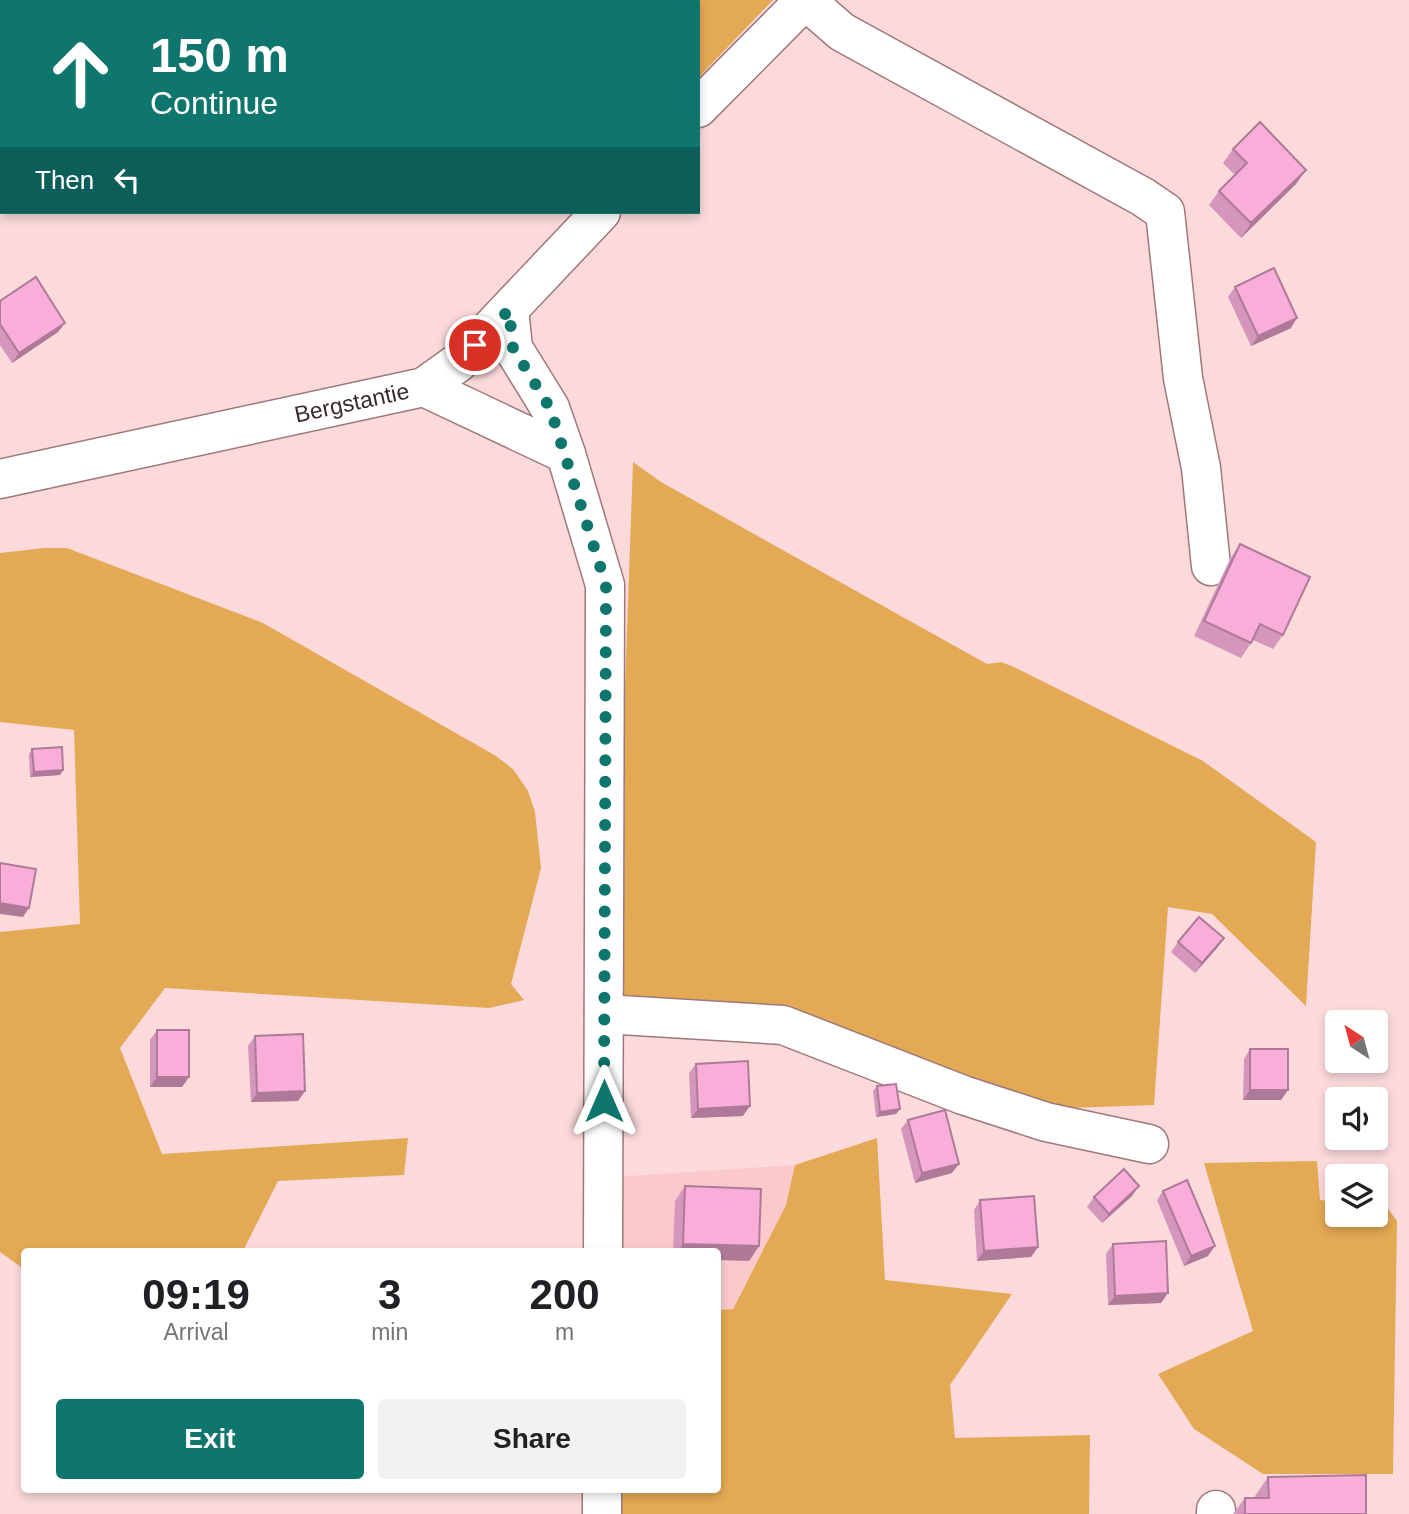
<!DOCTYPE html>
<style>
:root{--surface:#fff;--page:#f2f2f2;--text:#202124;--muted:#757577;--accent:#0f766e}
body{margin:0;font-family:Helvetica,sans-serif;background:var(--page);color:var(--text);height:100vh;display:flex;flex-direction:column;font-size:26px;white-space:nowrap}
*{box-sizing:border-box;margin:0}
p{font-size:23px;color:var(--muted)}
.icon{flex:none;width:38px;height:38px;fill:none;stroke:currentColor;stroke-width:2;stroke-linecap:round;stroke-linejoin:round}
.map{position:relative;flex:1;overflow:hidden}
.side{position:absolute;left:21px;top:1248px;width:700px;height:245px;display:flex;flex-direction:column;background:var(--surface);border-radius:7px;box-shadow:0 4px 10px #0003}
.side>*{flex:none}
.guide{position:absolute;left:0px;top:0px;width:700px;height:214px;box-shadow:0 4px 10px #0003;background:#0f766e;color:#fff;overflow:hidden}
.needle{width:46px;rotate:324deg}
.tools{position:absolute;left:1325px;top:1010px;display:grid;gap:14px}
.tools a{display:grid;place-items:center;width:63px;height:63px;border-radius:7px;background:var(--surface);box-shadow:0 4px 10px #0003;font-size:35px}
.pin{position:absolute;display:grid;place-items:center;width:60px;height:60px;color:#fff;margin:-30px;border:4px solid #fff;border-radius:50%;box-shadow:0 2px 7px #0007}
.me{position:absolute;width:77px;margin:-38px;rotate:0deg;stroke-linejoin:round;filter:drop-shadow(0 0 5px #0008)}
.turn{display:flex;align-items:center;gap:24px;height:147px;padding:0 35px;font-size:32px}
.turn .icon{width:91px;height:91px;stroke-width:2.5}
.turn b{display:block;font-size:49px;line-height:60px}
.then{display:flex;align-items:center;height:66px;padding:0 35px;background:#0003;gap:14px;font-size:26px}
.eta{display:flex;justify-content:space-evenly;align-items:center;height:119px;text-align:center}
.eta b{font-size:42px;font-weight:700;line-height:49px}
.action{display:flex;gap:14px;margin-top:auto;padding:14px 35px}
.action a{flex:1;height:80px;border-radius:7px;background:var(--accent);color:#fff;font-size:28px;font-weight:700;line-height:80px;text-align:center}
.action a+a{background:var(--page);color:var(--text)}
.map>svg:first-child{display:block}
.built{fill:#fbc8cb}
.green{fill:#e4a954}
.lines{fill:none;stroke-linecap:round;stroke-linejoin:round}
.minor-casing{stroke:#9e787a;stroke-width:41}
.minor{stroke:#fff;stroke-width:38}
.wall{fill:#d596bb}
.shaded-wall{fill:#ae7a98}
.building{fill:#f8aed9;stroke:#ae7a98;stroke-width:2}
.route{stroke:#0f766e;stroke-width:12;stroke-dasharray:0 21.6}
.labels{text-anchor:middle;stroke-width:6;stroke-linejoin:round;paint-order:stroke}
.street-label{font-size:23px;fill:#3a2a2b;stroke:#fcdadc}
</style>
<div class="map">
<svg width="1409" height="1514" viewBox="0 0 1409 1514">
<rect width="100%" height="100%" fill="#fcdadc"/>
<path class="built" d="M795 1165 786 1205 732 1309 718 1310V1251H584V1179Z"/>
<path class="green" d="M434 0H773L698 78V2Z
M633 462 661 482 987 664 1001 662 1014 667 1203 761 1316 842 1306 1006 1212 914 1168 907 1154 1105 1039 1109 614 996Z
M44 548H67L263 623 496 756 513 769 528 791 535 812 541 868 511 984 524 1000 489 1008 165 988 120 1048 162 1154 408 1138 404 1175 278 1181 243 1251H24V1269L0 1252V932L80 924 74 730 0 722V553Z
M877 1138 885 1280 1012 1294 950 1385 955 1438 1090 1435 1089 1514H614V1489H718V1310L733 1309 786 1205 795 1165Z
M1317 1161 1320 1200 1337 1202V1214H1376V1205L1386 1206 1397 1221 1393 1474H1263L1194 1429 1158 1374 1253 1331 1204 1163Z"/>
<g class="lines">
<g class="minor-casing">
<g id="minor">
<path d="M805 0 842 32 1143 197 1165 212 1183 378 1201 468 1211 566"/>
<path d="M698 108 805 0"/>
<path d="M509 310 513 348 550 408 566 454"/>
<path d="M424 387 459 362 601 212"/>
<path id="s1" d="M0 479 424 387 566 454 605 585 603 1251"/>
<path d="M604 1014 783 1025 963 1095 1046 1122 1149 1144"/>
<path d="M1216 1510V1514"/>
<path d="M602 1514V1489"/>
</g>
</g>
<use href="#minor" class="minor"/>
</g>
<path class="wall" d="M1233 149 1296 184 1241 238 1209 205 1219 191 1235 175 1223 163Z
M1235 287 1291 328 1251 346 1228 297Z
M0 301 65 323 58 332 12 363 0 345Z
M1240 544 1283 635 1273 649 1253 640 1241 658 1194 636 1230 559Z
M32 749 63 770 60 775 30 777 29 754Z
M1178 942 1217 948 1195 973 1171 952Z
M157 1030 189 1077 182 1087H150V1040Z
M255 1036 305 1091 298 1101 251 1102 248 1046Z
M1250 1049 1288 1090 1281 1100H1243L1244 1059Z
M696 1064 743 1116 691 1118 689 1073Z
M877 1086 900 1109 896 1114 876 1117 873 1091Z
M908 1120 952 1173 915 1183 901 1129Z
M685 1186 759 1246 749 1261 718 1251H673L675 1201Z
M1163 1191 1208 1256 1184 1266 1157 1200Z
M1132 1196 1102 1223 1087 1207 1094 1197Z
M980 1200 1038 1247 1031 1257 977 1261 974 1210Z
M1113 1244 1161 1303 1108 1305 1106 1254Z
M1268 1477 1366 1514H1233L1245 1498H1255V1496Z"/>
<path class="shaded-wall" d="M1306 170 1296 184 1241 238 1251 223Z
M1297 318 1291 328 1251 346 1258 336Z
M65 323 58 332 12 363 19 353Z
M63 770 60 775 30 777 34 772Z
M0 903 29 908 23 917 0 914Z
M1224 938 1217 948 1195 973 1202 963Z
M157 1077H189L182 1087H150Z
M1250 1090H1288L1281 1100H1243Z
M305 1091 298 1101 251 1102 257 1093Z
M750 1106 743 1116 691 1118 698 1109Z
M900 1109 896 1114 876 1117 880 1112Z
M959 1164 952 1173 915 1183 922 1173Z
M1139 1186 1132 1196 1102 1223 1109 1214Z
M683 1244 759 1246 749 1261 718 1260V1251H678Z
M1215 1246 1208 1256 1184 1266 1191 1256Z
M1038 1247 1031 1257 977 1261 984 1251Z
M1168 1293 1161 1303 1108 1305 1115 1296Z"/>
<path class="building" d="M1260 122 1306 170 1251 223 1219 191 1247 163 1233 149Z
M1274 268 1297 318 1258 336 1235 287Z
M36 277 65 323 19 353 0 324V301Z
M1240 544 1310 577 1283 635 1260 624 1251 643 1204 621Z
M62 747 63 770 34 772 32 749Z
M0 863 36 869 29 908 0 903Z
M1199 917 1224 938 1202 963 1178 942Z
M157 1030H189V1077H157Z
M303 1034 305 1091 257 1093 255 1036Z
M1250 1049H1288V1090H1250Z
M748 1061 750 1106 698 1109 696 1064Z
M896 1084 900 1109 880 1112 877 1086Z
M945 1110 959 1164 922 1173 908 1120Z
M1124 1169 1139 1186 1109 1214 1094 1197Z
M1187 1180 1215 1246 1191 1256 1163 1191Z
M685 1186 761 1189 759 1246 683 1244Z
M1034 1196 1038 1247 984 1251 980 1200Z
M1166 1241 1168 1293 1115 1296 1113 1244Z
M1366 1475V1514H1245V1498H1269L1268 1477Z"/>
<g class="lines">
<path class="route" d="M475 345 509 310 513 348 550 408 606 585 604 1101"/>
</g>
<g class="labels">
<g class="street-label">
<text dy="8" stroke="none"><textPath href="#s1" startOffset="360">Bergstantie</textPath></text>
</g>
</g>
</svg>
<div class="tools">
<a><svg class="needle" viewBox="-14 -14 28 28"><path d="M0-13l5 13h-10z" fill="#e53935"/><path d="M0 13l5-13h-10z" fill="#757577"/></svg></a>
<a><svg class="icon" aria-label="sound" viewBox="0 0 24 24"><path d="M4 9h4l5-4v14l-5-4H4zM17 9q2 3 0 6"/></svg></a>
<a><svg class="icon" aria-label="layers" viewBox="0 0 24 24"><path d="M12 4l9 5-9 5-9-5zM3 14l9 5 9-5"/></svg></a>
</div>
<div class="pin" style="left:475px;top:345px;background:#d93025"><svg class="icon" aria-label="arrive" viewBox="0 0 24 24"><path d="M6 21V4h12l-3 4 3 4H6"/></svg></div>
<svg class="me" style="left:604px;top:1101px" viewBox="-20 -20 40 40"><path d="M0-17L14 15 0 8-14 15z" fill="#0f766e" stroke="#fff" stroke-width="4"/></svg>
<div class="guide">
<div class="turn"><svg class="icon" aria-label="ahead" viewBox="0 0 24 24"><path d="M12 20V5M6 11l6-6 6 6"/></svg><div><b>150 m</b>Continue</div></div>
<div class="then">Then<svg class="icon" aria-label="left" viewBox="0 0 24 24"><path d="M17 20v-9H6M10 6l-5 5 5 5"/></svg></div>
</div>
<section class="side">
<div class="eta">
<div><b>09:19</b><p>Arrival</p></div>
<div><b>3</b><p>min</p></div>
<div><b>200</b><p>m</p></div>
</div>
<div class="action"><a>Exit</a><a>Share</a></div>
</section>
</div>
